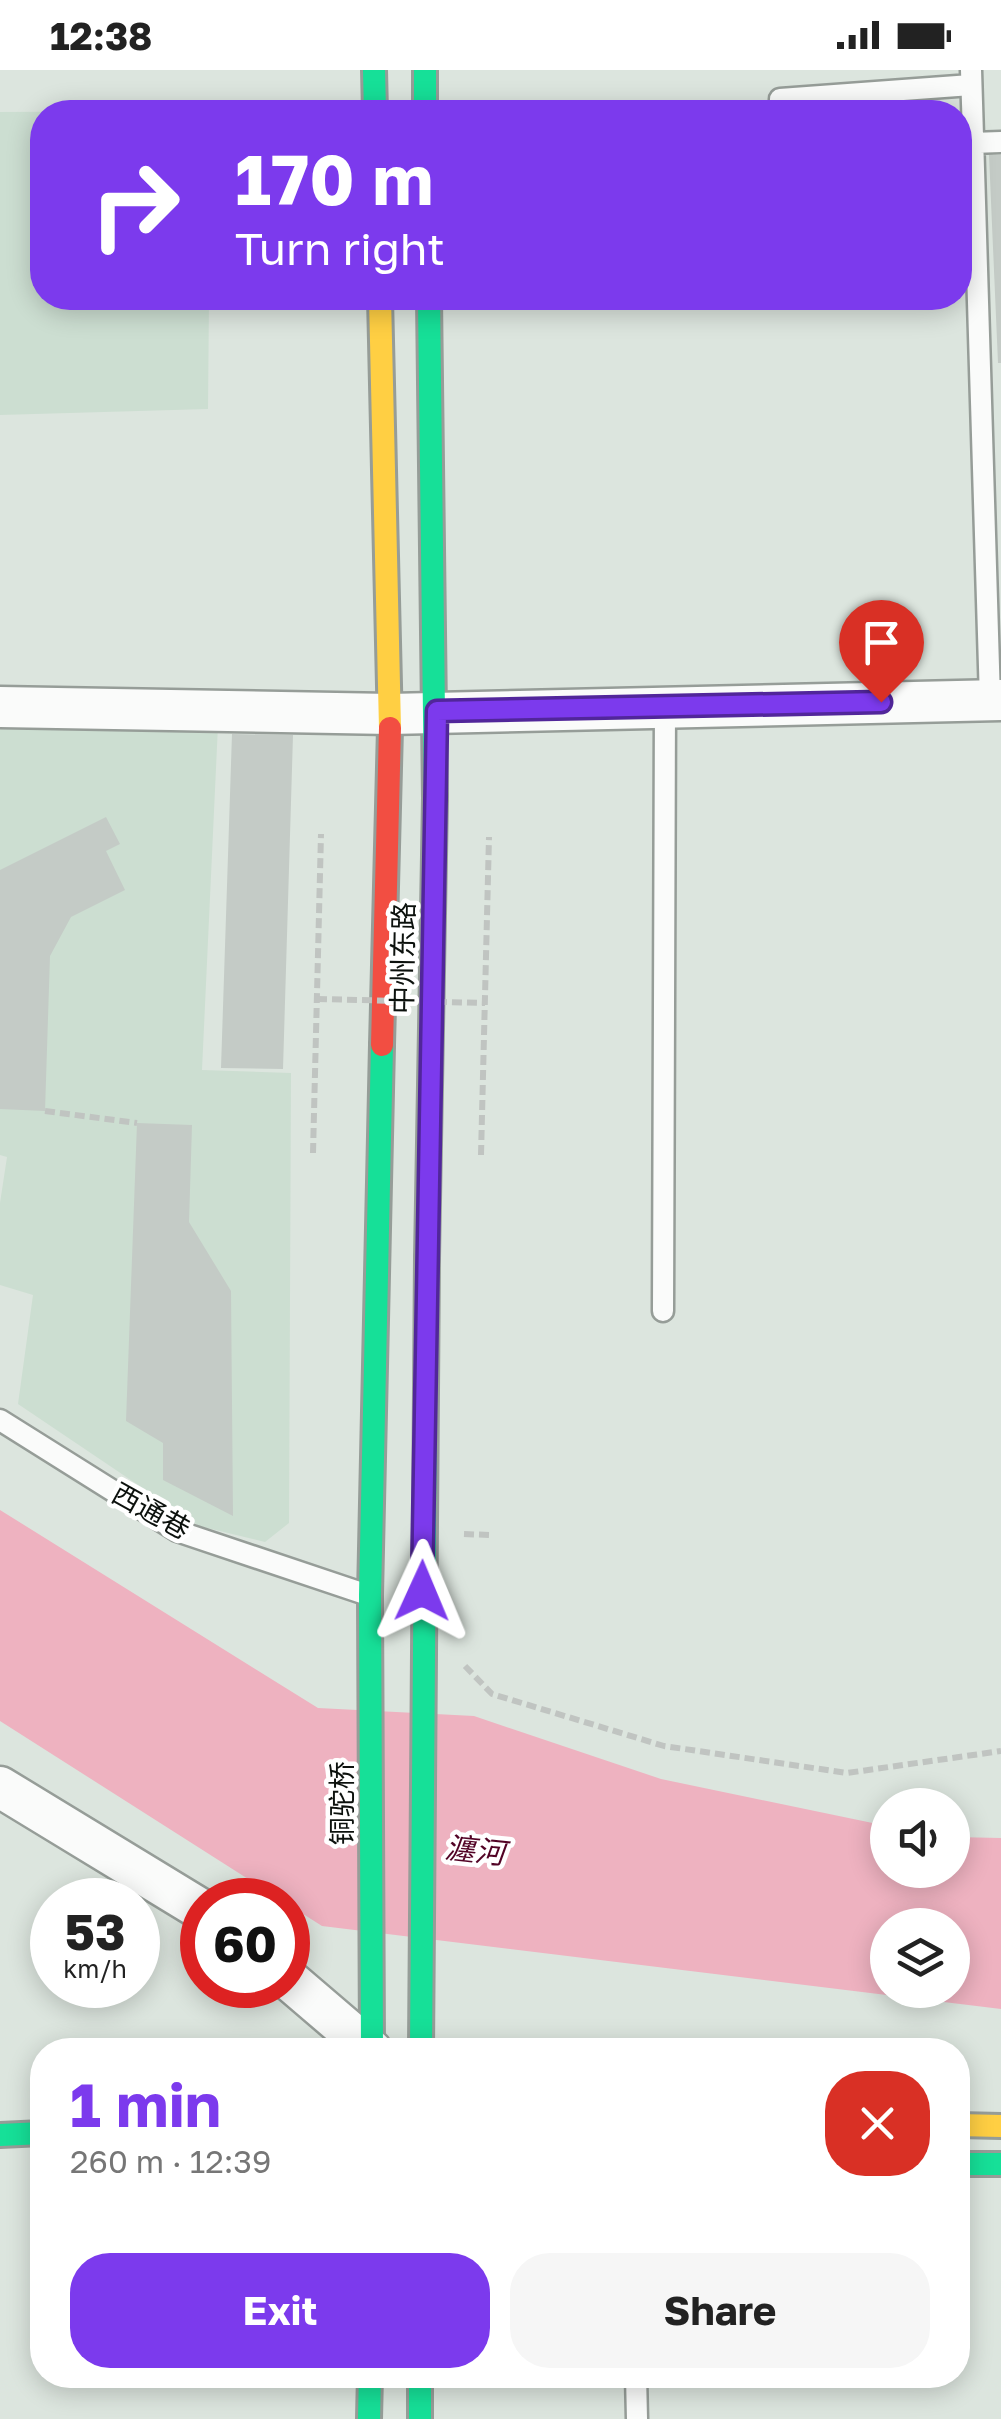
<!DOCTYPE html>
<meta charset="utf-8">
<style>
:root{--surface:#fff;--page:#f6f6f6;--text:#222;--muted:#767676;--accent:#7c3aed}
body{margin:0;font-family:"Golos Text","Noto Sans SC",sans-serif;background:var(--page);color:var(--text);height:100vh;display:flex;flex-direction:column;font-size:38px;white-space:nowrap}
*{box-sizing:border-box;margin:0}
p{font-size:32px;color:var(--muted)}
.icon{flex:none;width:55px;height:55px;fill:none;stroke:currentColor;stroke-width:2;stroke-linecap:round;stroke-linejoin:round}
.map{position:relative;flex:1;overflow:hidden}
.drawer{position:absolute;left:30px;top:1968px;width:940px;height:350px;display:flex;flex-direction:column;background:var(--surface);border-radius:40px;box-shadow:0 5px 25px #0003}
.drawer>*{flex:none}
.top-card{position:absolute;left:30px;top:30px;width:942px;height:210px;border-radius:40px;box-shadow:0 5px 25px #0003;background:#7c3aed;color:#fff;overflow:hidden}
.buttons{position:absolute;left:870px;top:1718px;display:grid;gap:20px}
.buttons a{display:grid;place-items:center;width:100px;height:100px;border-radius:50%;background:var(--surface);box-shadow:0 5px 25px #0003;font-size:50px}
.speed{position:absolute;left:30px;top:1808px;display:flex;gap:20px;font-size:50px;font-weight:700;text-align:center}
.speed>*{display:grid;place-content:center;width:130px;height:130px;border-radius:50%;background:var(--surface);box-shadow:0 5px 25px #0003;line-height:1}
.speed small{font-size:25px;font-weight:400}
.speed .limit{border:15px solid #d22;background:#fff;color:#111}
.pin{position:absolute;display:grid;place-items:center;width:85px;height:85px;color:#fff;margin:-102px -42px;border-radius:50% 50% 50% 0;rotate:-45deg;box-shadow:0 0 10px #0007}
.pin .icon{rotate:45deg}
.me{position:absolute;width:110px;margin:-55px;rotate:1deg;stroke-linejoin:round;filter:drop-shadow(0 0 8px #0008)}
.turn{display:flex;align-items:center;gap:35px;height:210px;padding:0 40px;font-size:45px}
.turn .icon{width:130px;height:130px;stroke-width:2.5}
.turn b{display:block;font-size:70px;line-height:85px}
.round{display:grid;place-items:center;flex:none;width:105px;height:105px;border-radius:40px;background:var(--page)}
.headline{display:flex;align-items:center;justify-content:space-between;height:170px;padding:0 40px}
h1{font-size:60px;font-weight:700;line-height:75px;color:var(--accent)}
.cta{display:flex;gap:20px;margin-top:auto;padding:20px 40px}
.cta a{flex:1;height:115px;border-radius:40px;background:var(--accent);color:#fff;font-size:40px;font-weight:700;line-height:115px;text-align:center}
.cta a+a{background:var(--page);color:var(--text)}
.status{display:flex;justify-content:space-between;align-items:center;height:70px;padding:0 50px;background:var(--surface);direction:ltr}
.status svg{height:28px;fill:currentColor}
.map>svg:first-child{display:block}
.built{fill:#ccded1}
.water{fill:#eeb2c0;fill-rule:evenodd}
.building{fill:#c4cbc6}
.lines{fill:none;stroke-linecap:round;stroke-linejoin:round}
.lane-casing{stroke:#969d98;stroke-width:25}
.street-casing{stroke:#969d98;stroke-width:45}
.fast-casing{stroke:#969d98;stroke-width:28}
.slow-casing{stroke:#969d98;stroke-width:28}
.jam-casing{stroke:#969d98;stroke-width:28}
.path{stroke:#c0c4c1;stroke-width:6;stroke-dasharray:10 5;stroke-linecap:butt}
.lane{stroke:#fafbfa;stroke-width:20}
.street{stroke:#fafbfa;stroke-width:40}
.fast{stroke:#16e098;stroke-width:22}
.slow{stroke:#ffcf43;stroke-width:22}
.jam{stroke:#f24e42;stroke-width:22}
.path-bridge{stroke:#c0c4c1;stroke-width:6;stroke-dasharray:10 5;stroke-linecap:butt}
.route-casing{stroke:#51269a;stroke-width:25}
.route{stroke:#7c3aed;stroke-width:18}
.labels{text-anchor:middle;stroke-width:9;stroke-linejoin:round;paint-order:stroke}
.street-label{font-size:28px;fill:#0c110d;stroke:#fff}
.water-label{font-size:30px;font-style:italic;fill:#520325;stroke:#fff}
</style>
<div class="status"><b>12:38</b><svg viewBox="0 0 49 12"><path d="M0 12V9h3v3zM5 12V6h3v6zM10 12V3h3v9zM15 12V0h3v12zM26 1h20v11H26zM47 4h2v5h-2z"/></svg></div>
<div class="map">
<svg width="1001" height="2349" viewBox="0 0 1001 2349">
<rect width="100%" height="100%" fill="#dce5de"/>
<path class="built" d="M212 41 42 42V228H209L208 339 0 345V42Z
M0 655H218L202 1000 291 1003 289 1453 265 1472 199 1456 18 1334 33 1225 0 1215V1133L7 1087 0 1085Z"/>
<path class="water" d="M0 1440 318 1638 474 1646 661 1709 887 1756 888 1800H952L953 1767 1001 1768V1939L322 1856 0 1651ZM888 1855H952V1920H888Z"/>
<path class="building" d="M989 85H1001V293H998Z
M232 664 293 665 283 999 221 998Z
M106 747 120 774 106 781 125 820 71 847 50 886 45 1041 0 1039V800Z
M137 1053 192 1055 189 1152 231 1221 233 1446 163 1410V1373L126 1351Z"/>
<g class="lines">
<g class="lane-casing">
<path id="lane" d="M971 0 990 630
M780 29 971 15
M972 73 1001 72
M663 1241 665 636
M0 1350 177 1461 368 1525
M636 2305 637 2349"/>
</g>
<g class="street-casing">
<path id="street" d="M0 637 390 644 1001 630
M0 1717 202 1840
M288 1909 371 1980"/>
</g>
<g class="fast-casing">
<path id="fast" d="M374 0 375 42
M425 0V42
M429 228 435 728
M372 1980 370 1525 382 975
M421 1980 427 1188
M0 2065 42 2063
M958 2094H1001
M420 2305V2349
M369 2349 370 2305"/>
</g>
<g class="slow-casing">
<path id="slow" d="M380 228 390 658
M427 1188 435 728
M958 2055 1001 2056"/>
</g>
<g class="jam-casing">
<path id="jam" d="M382 975 390 658"/>
</g>
<path class="path" d="M45 1041 137 1053
M313 1083 321 764
M481 1085 489 767
M464 1464 490 1465
M465 1596 492 1624 664 1676 847 1703 1001 1681"/>
<use href="#lane" class="lane"/>
<use href="#street" class="street"/>
<use href="#fast" class="fast"/>
<use href="#slow" class="slow"/>
<use href="#jam" class="jam"/>
<path class="path-bridge" d="M317 929 485 933"/>
</g>
<g class="lines">
<g class="route-casing">
<path id="route" d="M422 1521 437 641 881 632"/>
</g>
<use href="#route" class="route"/>
</g>
<g class="labels">
<g class="street-label">
<text transform="translate(403 888) rotate(-89)" y="10">中州东路</text>
<text transform="translate(151 1441) rotate(29)" y="10">西通巷</text>
<text transform="translate(342 1733) rotate(-90)" y="10">铜驼桥</text>
</g>
<g class="water-label">
<text transform="translate(475 1781) rotate(6)" y="10">瀍河</text>
</g>
</g>
</svg>
<div class="buttons">
<a><svg class="icon" aria-label="sound" viewBox="0 0 24 24"><path d="M4 9h4l5-4v14l-5-4H4zM17 9q2 3 0 6"/></svg></a>
<a><svg class="icon" aria-label="layers" viewBox="0 0 24 24"><path d="M12 4l9 5-9 5-9-5zM3 14l9 5 9-5"/></svg></a>
</div>
<div class="speed"><div>53<small>km/h</small></div><div class="limit">60</div></div>
<div class="pin" style="left:881px;top:632px;background:#d93025"><svg class="icon" aria-label="arrive" viewBox="0 0 24 24"><path d="M6 21V4h12l-3 4 3 4H6"/></svg></div>
<svg class="me" style="left:422px;top:1521px" viewBox="-20 -20 40 40"><path d="M0-17L14 15 0 8-14 15z" fill="#7c3aed" stroke="#fff" stroke-width="4"/></svg>
<div class="top-card">
<div class="turn"><svg class="icon" aria-label="right" viewBox="0 0 24 24"><path d="M7 20v-9h11M14 6l5 5-5 5"/></svg><div><b>170 m</b>Turn right</div></div>
</div>
<section class="drawer">
<div class="headline"><div><h1>1 min</h1><p>260 m · 12:39</p></div><a class="round" style="background:#d93025;color:#fff"><svg class="icon" aria-label="close" viewBox="0 0 24 24"><path d="M6 6l12 12M18 6L6 18"/></svg></a></div>
<div class="cta"><a>Exit</a><a>Share</a></div>
</section>
</div>
